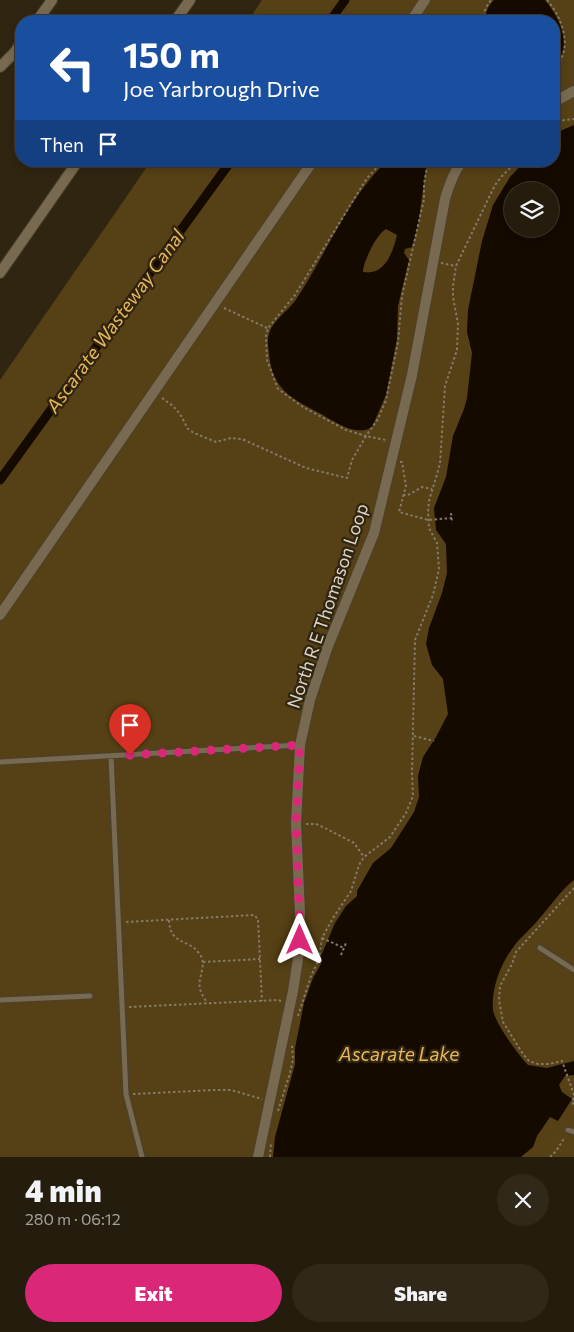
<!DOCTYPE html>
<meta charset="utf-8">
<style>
:root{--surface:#241c0c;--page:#30291a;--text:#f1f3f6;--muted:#a3a19d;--line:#413a2d;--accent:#db2777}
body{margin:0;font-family:Commissioner,sans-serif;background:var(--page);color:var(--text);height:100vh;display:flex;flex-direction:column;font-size:19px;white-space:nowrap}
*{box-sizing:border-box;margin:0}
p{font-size:16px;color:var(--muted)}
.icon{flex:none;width:28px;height:28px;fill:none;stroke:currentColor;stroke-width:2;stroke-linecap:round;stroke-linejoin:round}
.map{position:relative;height:1157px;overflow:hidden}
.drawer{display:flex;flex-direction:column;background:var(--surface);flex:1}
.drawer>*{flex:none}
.hud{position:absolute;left:15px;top:15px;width:545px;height:152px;border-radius:20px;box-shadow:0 2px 8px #0003,0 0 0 1px var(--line);background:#1a4fa0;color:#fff;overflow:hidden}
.fabs{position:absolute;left:504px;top:182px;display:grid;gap:10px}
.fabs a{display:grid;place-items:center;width:55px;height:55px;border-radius:50%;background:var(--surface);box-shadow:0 2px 8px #0003,0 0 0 1px var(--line);font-size:25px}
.pin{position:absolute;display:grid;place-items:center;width:42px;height:42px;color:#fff;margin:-51px -21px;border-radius:50% 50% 50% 0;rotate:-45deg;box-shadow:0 0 5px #0007}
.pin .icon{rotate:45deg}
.me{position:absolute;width:55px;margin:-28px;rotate:0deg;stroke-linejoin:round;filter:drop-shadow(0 0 4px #0008)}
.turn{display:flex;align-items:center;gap:18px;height:105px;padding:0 25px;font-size:22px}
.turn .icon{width:65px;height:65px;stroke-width:2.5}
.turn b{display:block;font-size:35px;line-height:42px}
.then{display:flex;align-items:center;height:48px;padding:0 25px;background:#0003;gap:10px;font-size:19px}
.round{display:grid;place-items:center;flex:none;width:52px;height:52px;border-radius:26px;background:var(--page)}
.headline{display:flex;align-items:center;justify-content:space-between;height:85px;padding:0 25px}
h1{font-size:30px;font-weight:800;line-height:38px}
.cta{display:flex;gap:10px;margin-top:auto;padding:10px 25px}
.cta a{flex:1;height:58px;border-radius:30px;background:var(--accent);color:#fff;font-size:20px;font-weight:800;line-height:58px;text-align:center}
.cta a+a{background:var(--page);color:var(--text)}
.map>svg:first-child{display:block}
.green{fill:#564015;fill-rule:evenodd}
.water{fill:#140a00;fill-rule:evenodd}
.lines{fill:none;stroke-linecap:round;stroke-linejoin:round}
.canal{stroke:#140a00;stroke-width:9}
.lane-casing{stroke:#4b412d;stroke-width:8}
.street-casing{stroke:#4b412d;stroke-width:12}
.path{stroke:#837a69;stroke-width:2;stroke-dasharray:2.5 2.5;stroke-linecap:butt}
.lane{stroke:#786a50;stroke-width:5}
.street{stroke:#786a50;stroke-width:10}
.route{stroke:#db2777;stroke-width:9;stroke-dasharray:0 16.2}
.labels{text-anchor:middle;stroke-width:4.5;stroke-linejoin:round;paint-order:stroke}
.street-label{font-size:18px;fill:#dbd4c7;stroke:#302510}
.water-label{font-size:19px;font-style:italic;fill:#e8b75a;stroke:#302510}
</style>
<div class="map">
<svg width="574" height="1157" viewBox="0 0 574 1157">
<rect width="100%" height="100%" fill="#302510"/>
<path class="green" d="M262 0H574V1157H0V380L151 161H554V21H248ZM512 191H550V229H512Z"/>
<path class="water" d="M494 0H545C560 18 574 47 554 65V21H487C484 14 488 6 494 0Z
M574 125V880C560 891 550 907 538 920 530 930 519 938 512 949 500 965 491 990 493 1010 495 1023 519 1056 528 1065L547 1068 574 1061V1075L565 1076 559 1085 562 1092 572 1099 558 1121 550 1117 537 1136 533 1147 521 1157H273L275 1137 295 1064V1048L304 1003 313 978 321 964V956L335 923 346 906 357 896V891L373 863 391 848 414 812 419 797 418 776 423 757 436 737 448 714 443 679 432 665 426 644 429 628 442 593 447 573 446 544 436 530 434 508 446 477 453 436 464 409 467 398 472 353 467 332 468 310 482 241 493 205 510 177 525 161H554V135L560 131ZM550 191V229H512V191Z
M387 161H427L418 226 412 247 405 249 404 253 409 260 398 306 397 339 386 395 372 427C358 437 336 423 323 415 293 399 272 391 269 353 268 347 267 340 269 334 272 321 287 312 295 301 325 257 348 197 387 161ZM386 229 397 235C393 252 385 276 363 272 363 262 377 233 386 229Z"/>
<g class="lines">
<path class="canal" d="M330 21 345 0
M0 480 231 161"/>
<g class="lane-casing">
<path id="lane" d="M111 756 126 1094 142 1157
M0 762 300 745
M540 948 574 970
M0 1000 90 996
M568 1130 574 1132"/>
</g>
<g class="street-casing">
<path id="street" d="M37 21 52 0
M175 21 190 0
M411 21 425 0
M0 67 14 53 21 43
M554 102 574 91
M0 273 78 161
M0 615 313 161
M258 1157 293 991 298 959 300 913 296 824 300 745 310 700 328 646 374 533 412 375 445 199C449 185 453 173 462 161"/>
</g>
<path class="path" d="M547 0C563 18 574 50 554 68
M485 21C482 13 486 7 491 0
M554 126 564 120 574 119
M383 161 367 178 295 295 268 328 266 336 267 360 278 389 303 407 346 430 366 436 378 419 386 400 398 342 402 296 424 199V184L428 161
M441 263 456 266
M224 308 267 328
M162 398 173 406 180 414 188 429 194 433 216 442 231 438 242 439 306 468 347 478 352 460 366 436 386 440 385 442
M400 462H402L406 486 399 512 428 520 452 518
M403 495H408L422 487 432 489
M451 513 452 523
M414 736 434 741
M306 824H316L325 828 354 843 364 857
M574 888 516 952 512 964 500 986 499 1000 503 1022 523 1054 529 1061 538 1064H549L562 1061 574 1095
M169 920C170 945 188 939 198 952 209 964 197 976 200 989 201 994 205 999 207 1003
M126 922 254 915 258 919 262 1001
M322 938 344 948
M341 955 346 943
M203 962 260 959
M129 1007 278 1000 281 1001
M298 1016 311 976 319 959 322 938 333 918 351 891 359 865 364 857 390 837 406 813 413 796 412 773 415 640 433 595 439 569 437 543 429 528 428 512 429 501 440 464 445 386 457 350 458 324 453 297V286L456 266 495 185 502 176 517 161
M133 1094 215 1090H231L262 1099
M574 1098 572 1102 574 1105
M278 1111 290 1073 293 1059 292 1045
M270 1157 271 1142
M550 1157 556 1151 565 1137"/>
<use href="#lane" class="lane"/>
<use href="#street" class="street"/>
</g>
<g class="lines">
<path class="route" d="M130 755 300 745 296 824 300 940"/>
</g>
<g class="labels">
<g class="street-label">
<text transform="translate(328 606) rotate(-71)" y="6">North R E Thomason Loop</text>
</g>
<g class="water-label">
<text transform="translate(115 321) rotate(-54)" y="7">Ascarate Wasteway Canal</text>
<text x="399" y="1061">Ascarate Lake</text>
</g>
</g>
</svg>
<div class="fabs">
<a><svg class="icon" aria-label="layers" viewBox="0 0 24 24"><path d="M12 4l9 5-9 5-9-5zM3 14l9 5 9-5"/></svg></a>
</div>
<div class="pin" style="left:130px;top:755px;background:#d93025"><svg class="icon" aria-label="arrive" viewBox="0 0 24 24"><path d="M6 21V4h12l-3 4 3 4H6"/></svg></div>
<svg class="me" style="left:300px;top:940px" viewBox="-20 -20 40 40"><path d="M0-17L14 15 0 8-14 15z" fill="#db2777" stroke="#fff" stroke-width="4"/></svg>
<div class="hud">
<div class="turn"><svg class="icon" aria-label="left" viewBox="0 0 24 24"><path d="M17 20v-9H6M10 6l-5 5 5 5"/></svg><div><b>150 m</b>Joe Yarbrough Drive</div></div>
<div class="then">Then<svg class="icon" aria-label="arrive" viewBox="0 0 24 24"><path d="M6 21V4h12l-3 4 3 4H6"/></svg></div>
</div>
</div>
<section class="drawer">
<div class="headline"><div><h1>4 min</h1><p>280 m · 06:12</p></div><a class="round"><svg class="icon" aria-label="close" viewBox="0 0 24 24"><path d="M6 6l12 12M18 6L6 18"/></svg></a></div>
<div class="cta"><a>Exit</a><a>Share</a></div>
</section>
